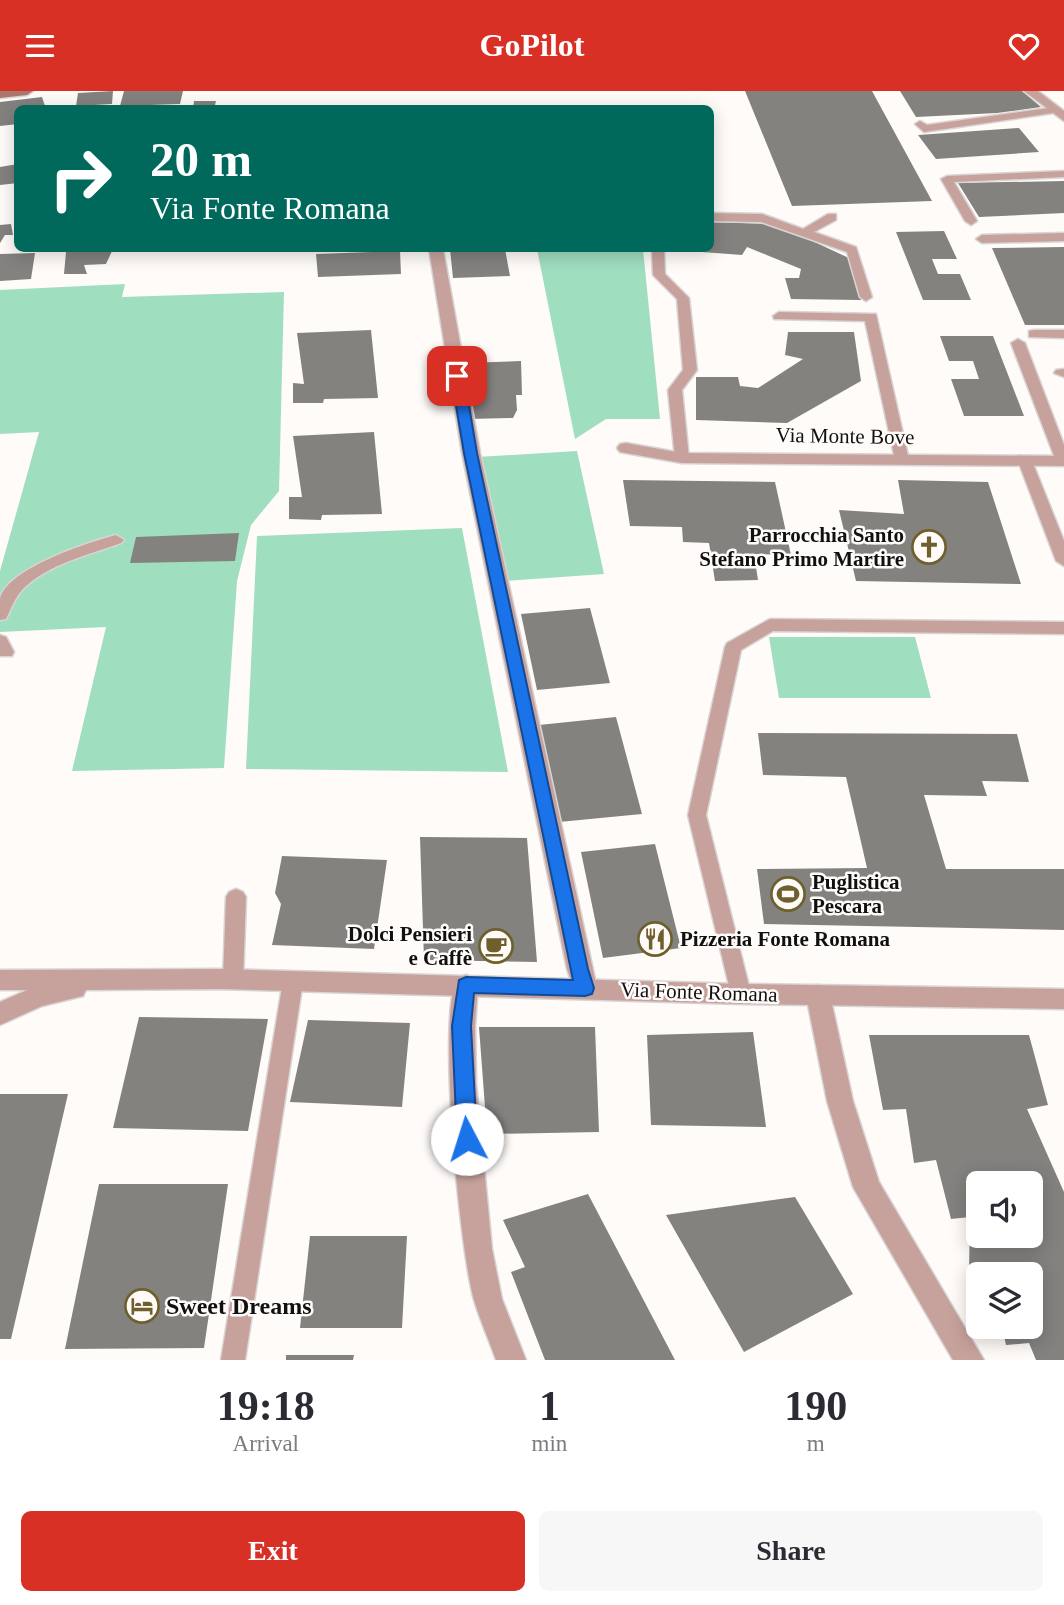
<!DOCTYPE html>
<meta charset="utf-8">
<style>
:root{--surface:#fff;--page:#f7f7f7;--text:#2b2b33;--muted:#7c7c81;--accent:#d93025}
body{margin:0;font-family:"Times New Roman",serif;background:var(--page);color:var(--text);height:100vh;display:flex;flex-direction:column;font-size:26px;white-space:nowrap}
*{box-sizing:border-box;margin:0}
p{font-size:23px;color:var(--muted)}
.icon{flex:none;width:38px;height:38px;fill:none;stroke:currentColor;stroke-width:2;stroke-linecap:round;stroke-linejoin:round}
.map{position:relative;height:1269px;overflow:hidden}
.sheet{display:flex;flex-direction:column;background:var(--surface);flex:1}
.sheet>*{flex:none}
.banner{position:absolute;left:14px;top:14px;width:700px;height:147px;border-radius:10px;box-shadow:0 4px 18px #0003;background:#00695c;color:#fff;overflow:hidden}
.fabs{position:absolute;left:966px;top:1080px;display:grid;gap:14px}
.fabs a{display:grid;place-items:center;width:77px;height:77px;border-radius:10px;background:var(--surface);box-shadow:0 4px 18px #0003;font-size:35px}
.pin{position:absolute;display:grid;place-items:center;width:60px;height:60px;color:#fff;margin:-30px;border-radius:14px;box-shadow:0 4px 10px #0006}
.me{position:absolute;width:77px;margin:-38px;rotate:355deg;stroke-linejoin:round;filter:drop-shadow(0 0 5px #0008)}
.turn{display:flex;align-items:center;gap:24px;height:147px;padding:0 21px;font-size:32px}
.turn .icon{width:91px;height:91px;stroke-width:2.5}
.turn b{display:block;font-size:49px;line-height:60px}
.eta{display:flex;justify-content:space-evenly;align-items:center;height:119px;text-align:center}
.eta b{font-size:42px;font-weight:600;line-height:49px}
.button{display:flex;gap:14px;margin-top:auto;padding:14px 21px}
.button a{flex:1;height:80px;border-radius:10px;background:var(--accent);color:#fff;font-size:28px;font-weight:600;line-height:80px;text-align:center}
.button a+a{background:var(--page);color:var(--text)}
header{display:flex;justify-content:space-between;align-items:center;height:91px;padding:0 21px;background:var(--accent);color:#fff;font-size:32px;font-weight:600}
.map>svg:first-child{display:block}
.green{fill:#a0dec0}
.building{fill:#84827f;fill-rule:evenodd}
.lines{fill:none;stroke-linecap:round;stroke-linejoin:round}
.service-casing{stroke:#d8d5d4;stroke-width:3}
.minor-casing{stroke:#d8d5d4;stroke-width:3}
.tertiary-casing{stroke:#d8d5d4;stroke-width:3}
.secondary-casing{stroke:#d8d5d4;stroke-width:3}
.service{fill:#c7a29c;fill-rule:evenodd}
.minor{fill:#c7a29c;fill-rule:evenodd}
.tertiary{fill:#c7a29c;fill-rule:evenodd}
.secondary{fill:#aa776e;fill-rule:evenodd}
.route{fill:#1a73e8;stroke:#114b97;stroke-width:2}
.labels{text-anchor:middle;stroke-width:5;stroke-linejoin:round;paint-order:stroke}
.street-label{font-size:21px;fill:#111010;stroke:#fefbf9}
.poi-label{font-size:21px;font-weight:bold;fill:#111010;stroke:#fefbf9;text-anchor:end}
.near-poi-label{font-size:24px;font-weight:bold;fill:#111010;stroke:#fefbf9;text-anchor:start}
</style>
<header><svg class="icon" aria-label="menu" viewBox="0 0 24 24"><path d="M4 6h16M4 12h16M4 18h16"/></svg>GoPilot<svg class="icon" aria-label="heart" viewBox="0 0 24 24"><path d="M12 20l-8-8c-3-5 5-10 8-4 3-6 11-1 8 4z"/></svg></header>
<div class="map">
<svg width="1064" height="1269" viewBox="0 0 1064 1269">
<rect width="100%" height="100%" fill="#fefbf9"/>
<path class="green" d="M537 158H643L660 328H606L575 348Z
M125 193 122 206 284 201 279 400 251 434 237 490 224 677 72 680 106 536 0 541V480L39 341 0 343V199Z
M577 360 604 483 503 490 477 366Z
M462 437 508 681 246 678 257 445Z
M769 546H915L931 607H779Z"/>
<path class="building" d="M113 0 112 13 76 15 78 2Z
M124 0H183L180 13 120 15Z
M745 0H872L932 110 792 115Z
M900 0H1022L1041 16 997 22 916 26Z
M42 6 46 18H18V33L0 35V11Z
M194 10H216L214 18H193Z
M1019 37 1039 61 936 68 918 44Z
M18 73V92L0 94V76Z
M1064 90V122L979 126 958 92Z
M710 131 776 133 851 168 861 209 791 208 785 187H799L801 178 747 156 742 164 702 161 701 158H710Z
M11 133 13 144H5L0 152V134Z
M944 140 957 168H932L938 183H960L971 209H923L896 141Z
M1064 156V234H1025L992 157Z
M450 158H505L510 185 453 187Z
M112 160 106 173 84 174 87 183H64L66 161Z
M400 160 401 183 318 186 316 163Z
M35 162 31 188 0 190V163Z
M371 239 378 307 324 308 323 312H293V292L304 293 297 242Z
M788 241H854L861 290 787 332 696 329V286H738L740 295 758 297 803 268 785 264Z
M940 245H993L1024 325H964L951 288H979L973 270H949Z
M521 270 522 304H516L517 319 513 327 468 328 464 272Z
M374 341 382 423 322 424 321 429 289 428V406H302L293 345Z
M623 389 775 391 791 464 754 463 758 489 715 490 709 452 683 451 682 436 630 435Z
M898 389 988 391 1021 493 856 490 839 419 904 423Z
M239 442 235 470 130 472 136 446Z
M590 517 610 592 537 599 521 523Z
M616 626 642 723 559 731 539 634Z
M758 642 1017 643 1029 691 982 690 987 705 924 704 946 778H1064V839L764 833 757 778 867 777 846 686 763 684Z
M420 746 527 747 537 871 424 869Z
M655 753 681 857 603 867 581 761Z
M282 765 387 769 374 858 272 854 281 813 275 802Z
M139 926 268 928 248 1040 113 1037Z
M308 929 410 932 402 1016 290 1011Z
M479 936H595L599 1041 487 1043Z
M753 941 766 1036 651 1034 647 944Z
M869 944H1029L1048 1014 1027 1018 1064 1101V1269H1036L1029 1252 1006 1254 1002 1236H1031V1183H990L989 1179 969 1181 970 1126 951 1128 936 1069 914 1072 906 1018 883 1019ZM978 1092H1031V1144H978Z
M0 1003H68L11 1248H0Z
M99 1093H228L204 1257 65 1258Z
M588 1103 675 1269H545L511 1181 525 1176 503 1129Z
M795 1106 853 1203 744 1261 666 1124Z
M310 1145H407L402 1237H300Z
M286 1264H354L353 1269H286Z"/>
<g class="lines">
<g class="service-casing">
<path id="service" d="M1056 16 1061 19 1060 21 924 41 915 33 920 30 927 34Z
M1064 80V86L954 91 977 130 971 134 965 130 941 88 947 85Z
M710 122 762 123 803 138 828 123H836V129L814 141 856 156 872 206 866 210 860 206 847 161 761 131 710 130Z
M1064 142V150L982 152 976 148 982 144Z
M652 158H664L665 183 689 207 697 279 682 299 689 367 682 371 675 367 668 299 683 279 677 208 653 184Z
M779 221 876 223 909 369 907 372 902 373 895 369 865 230 774 228 773 225Z
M1034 239H1064V247L1029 246V240Z
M1018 248 1025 252 1064 354V374L1056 370 1011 252Z
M1064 278V286L1054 282 1056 279Z
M1025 366 1032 370 1064 450V475L1056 470 1018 370Z
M116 444 124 449 121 452C89 464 47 473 22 499 14 508 11 518 6 528L0 529C0 523 0 514 0 508 6 478 89 451 116 444Z
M770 528 1064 531V543L773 540 741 559 706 724 751 903 748 909 741 912 734 909 731 903 688 724 725 556 727 552Z
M0 544 6 546 14 561 12 565H0Z
M236 798 243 801 246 806 243 889 240 895 233 898 226 895 223 889 226 806 229 801Z
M293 881 300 884 303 890 245 1269H221L283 890 286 884Z"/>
</g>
<g class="minor-casing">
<path id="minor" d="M1024 0H1038L1064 20V30Z
M429 158H443L480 362 597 897 594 904 585 907 576 904 567 878 462 362Z
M626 352 682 362 1064 365V375L682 372 620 361 617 357 620 353Z
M466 884 475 887 478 894 475 935 476 993 492 1158 502 1208 526 1269H496C489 1249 480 1229 474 1209 460 1160 437 927 457 887Z
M818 894 827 897 830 904 853 1010 879 1091 984 1269H953L853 1096 827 1010 806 904 809 897Z"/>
</g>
<g class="tertiary-casing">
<path id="tertiary" d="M221 878 741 893 1064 898V918L741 913 221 898 86 899 83 905 42 915 0 934V911L27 899H0V879Z"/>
</g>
<g class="secondary-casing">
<path id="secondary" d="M0 0H33L27 4 0 7Z"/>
</g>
<use href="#service" class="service"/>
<use href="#minor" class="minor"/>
<use href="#tertiary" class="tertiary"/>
<use href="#secondary" class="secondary"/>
</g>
<path class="route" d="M457 281 464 285 477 362 588 878 594 897 592 903 585 905 474 902 471 935 477 1048 474 1055 467 1058 460 1055 457 1048 452 935 459 889 466 886 573 889 464 362 451 285Z"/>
<defs>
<g id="church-ring" transform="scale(1.75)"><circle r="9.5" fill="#fefbf9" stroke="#6f5f2c" stroke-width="1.5"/><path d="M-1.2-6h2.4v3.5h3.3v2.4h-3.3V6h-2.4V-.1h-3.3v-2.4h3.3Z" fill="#6f5f2c"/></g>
<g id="stadium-ring" transform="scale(1.75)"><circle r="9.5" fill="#fefbf9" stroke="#6f5f2c" stroke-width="1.5"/><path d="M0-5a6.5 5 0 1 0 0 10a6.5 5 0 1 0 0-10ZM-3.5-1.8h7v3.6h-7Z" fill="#6f5f2c"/></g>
<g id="restaurant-ring" transform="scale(1.75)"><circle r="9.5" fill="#fefbf9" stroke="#6f5f2c" stroke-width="1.5"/><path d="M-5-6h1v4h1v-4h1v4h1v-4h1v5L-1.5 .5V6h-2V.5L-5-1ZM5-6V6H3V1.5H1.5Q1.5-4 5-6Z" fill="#6f5f2c"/></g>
<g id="cafe-ring" transform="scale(1.75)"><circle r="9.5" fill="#fefbf9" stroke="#6f5f2c" stroke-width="1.5"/><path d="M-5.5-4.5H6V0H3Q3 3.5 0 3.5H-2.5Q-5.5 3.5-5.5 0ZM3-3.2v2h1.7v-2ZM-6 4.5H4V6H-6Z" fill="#6f5f2c"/></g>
<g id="hotel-ring" transform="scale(1.75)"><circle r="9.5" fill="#fefbf9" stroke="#6f5f2c" stroke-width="1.5"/><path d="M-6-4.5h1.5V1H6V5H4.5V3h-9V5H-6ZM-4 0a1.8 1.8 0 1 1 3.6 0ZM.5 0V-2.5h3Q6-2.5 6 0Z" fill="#6f5f2c"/></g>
</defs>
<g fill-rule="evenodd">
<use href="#church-ring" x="929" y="456"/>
<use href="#stadium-ring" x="788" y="803"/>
<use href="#restaurant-ring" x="655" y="848"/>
<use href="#cafe-ring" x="496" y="855"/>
<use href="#hotel-ring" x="142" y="1215"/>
</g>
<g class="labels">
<g class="street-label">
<text transform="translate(845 345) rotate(1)" y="7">Via Monte Bove</text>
<text transform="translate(699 901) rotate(2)" y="7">Via Fonte Romana</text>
</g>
<g class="poi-label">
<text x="904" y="451">Parrocchia Santo<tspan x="904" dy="24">Stefano Primo Martire</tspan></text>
<text x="812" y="798" text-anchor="start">Puglistica<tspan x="812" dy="24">Pescara</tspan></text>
<text x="472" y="850">Dolci Pensieri<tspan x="472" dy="24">e Caffè</tspan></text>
<text x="680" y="855" text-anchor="start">Pizzeria Fonte Romana</text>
</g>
<g class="near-poi-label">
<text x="166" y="1223">Sweet Dreams</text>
</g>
</g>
</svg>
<div class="fabs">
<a><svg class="icon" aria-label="sound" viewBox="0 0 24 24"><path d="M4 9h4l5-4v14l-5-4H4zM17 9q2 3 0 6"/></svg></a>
<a><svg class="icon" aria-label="layers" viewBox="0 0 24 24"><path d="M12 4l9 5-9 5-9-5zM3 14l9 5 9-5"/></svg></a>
</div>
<div class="pin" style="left:457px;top:285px;background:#d93025"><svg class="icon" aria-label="arrive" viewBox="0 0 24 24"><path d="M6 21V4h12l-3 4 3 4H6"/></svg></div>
<svg class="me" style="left:467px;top:1048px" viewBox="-20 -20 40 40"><circle r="19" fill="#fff"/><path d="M0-13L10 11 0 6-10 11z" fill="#1a73e8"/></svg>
<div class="banner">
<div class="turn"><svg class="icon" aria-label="right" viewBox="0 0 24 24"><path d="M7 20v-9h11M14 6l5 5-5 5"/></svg><div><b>20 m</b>Via Fonte Romana</div></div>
</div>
</div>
<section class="sheet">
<div class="eta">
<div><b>19:18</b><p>Arrival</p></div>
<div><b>1</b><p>min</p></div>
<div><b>190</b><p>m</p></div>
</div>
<div class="button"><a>Exit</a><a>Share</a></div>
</section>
